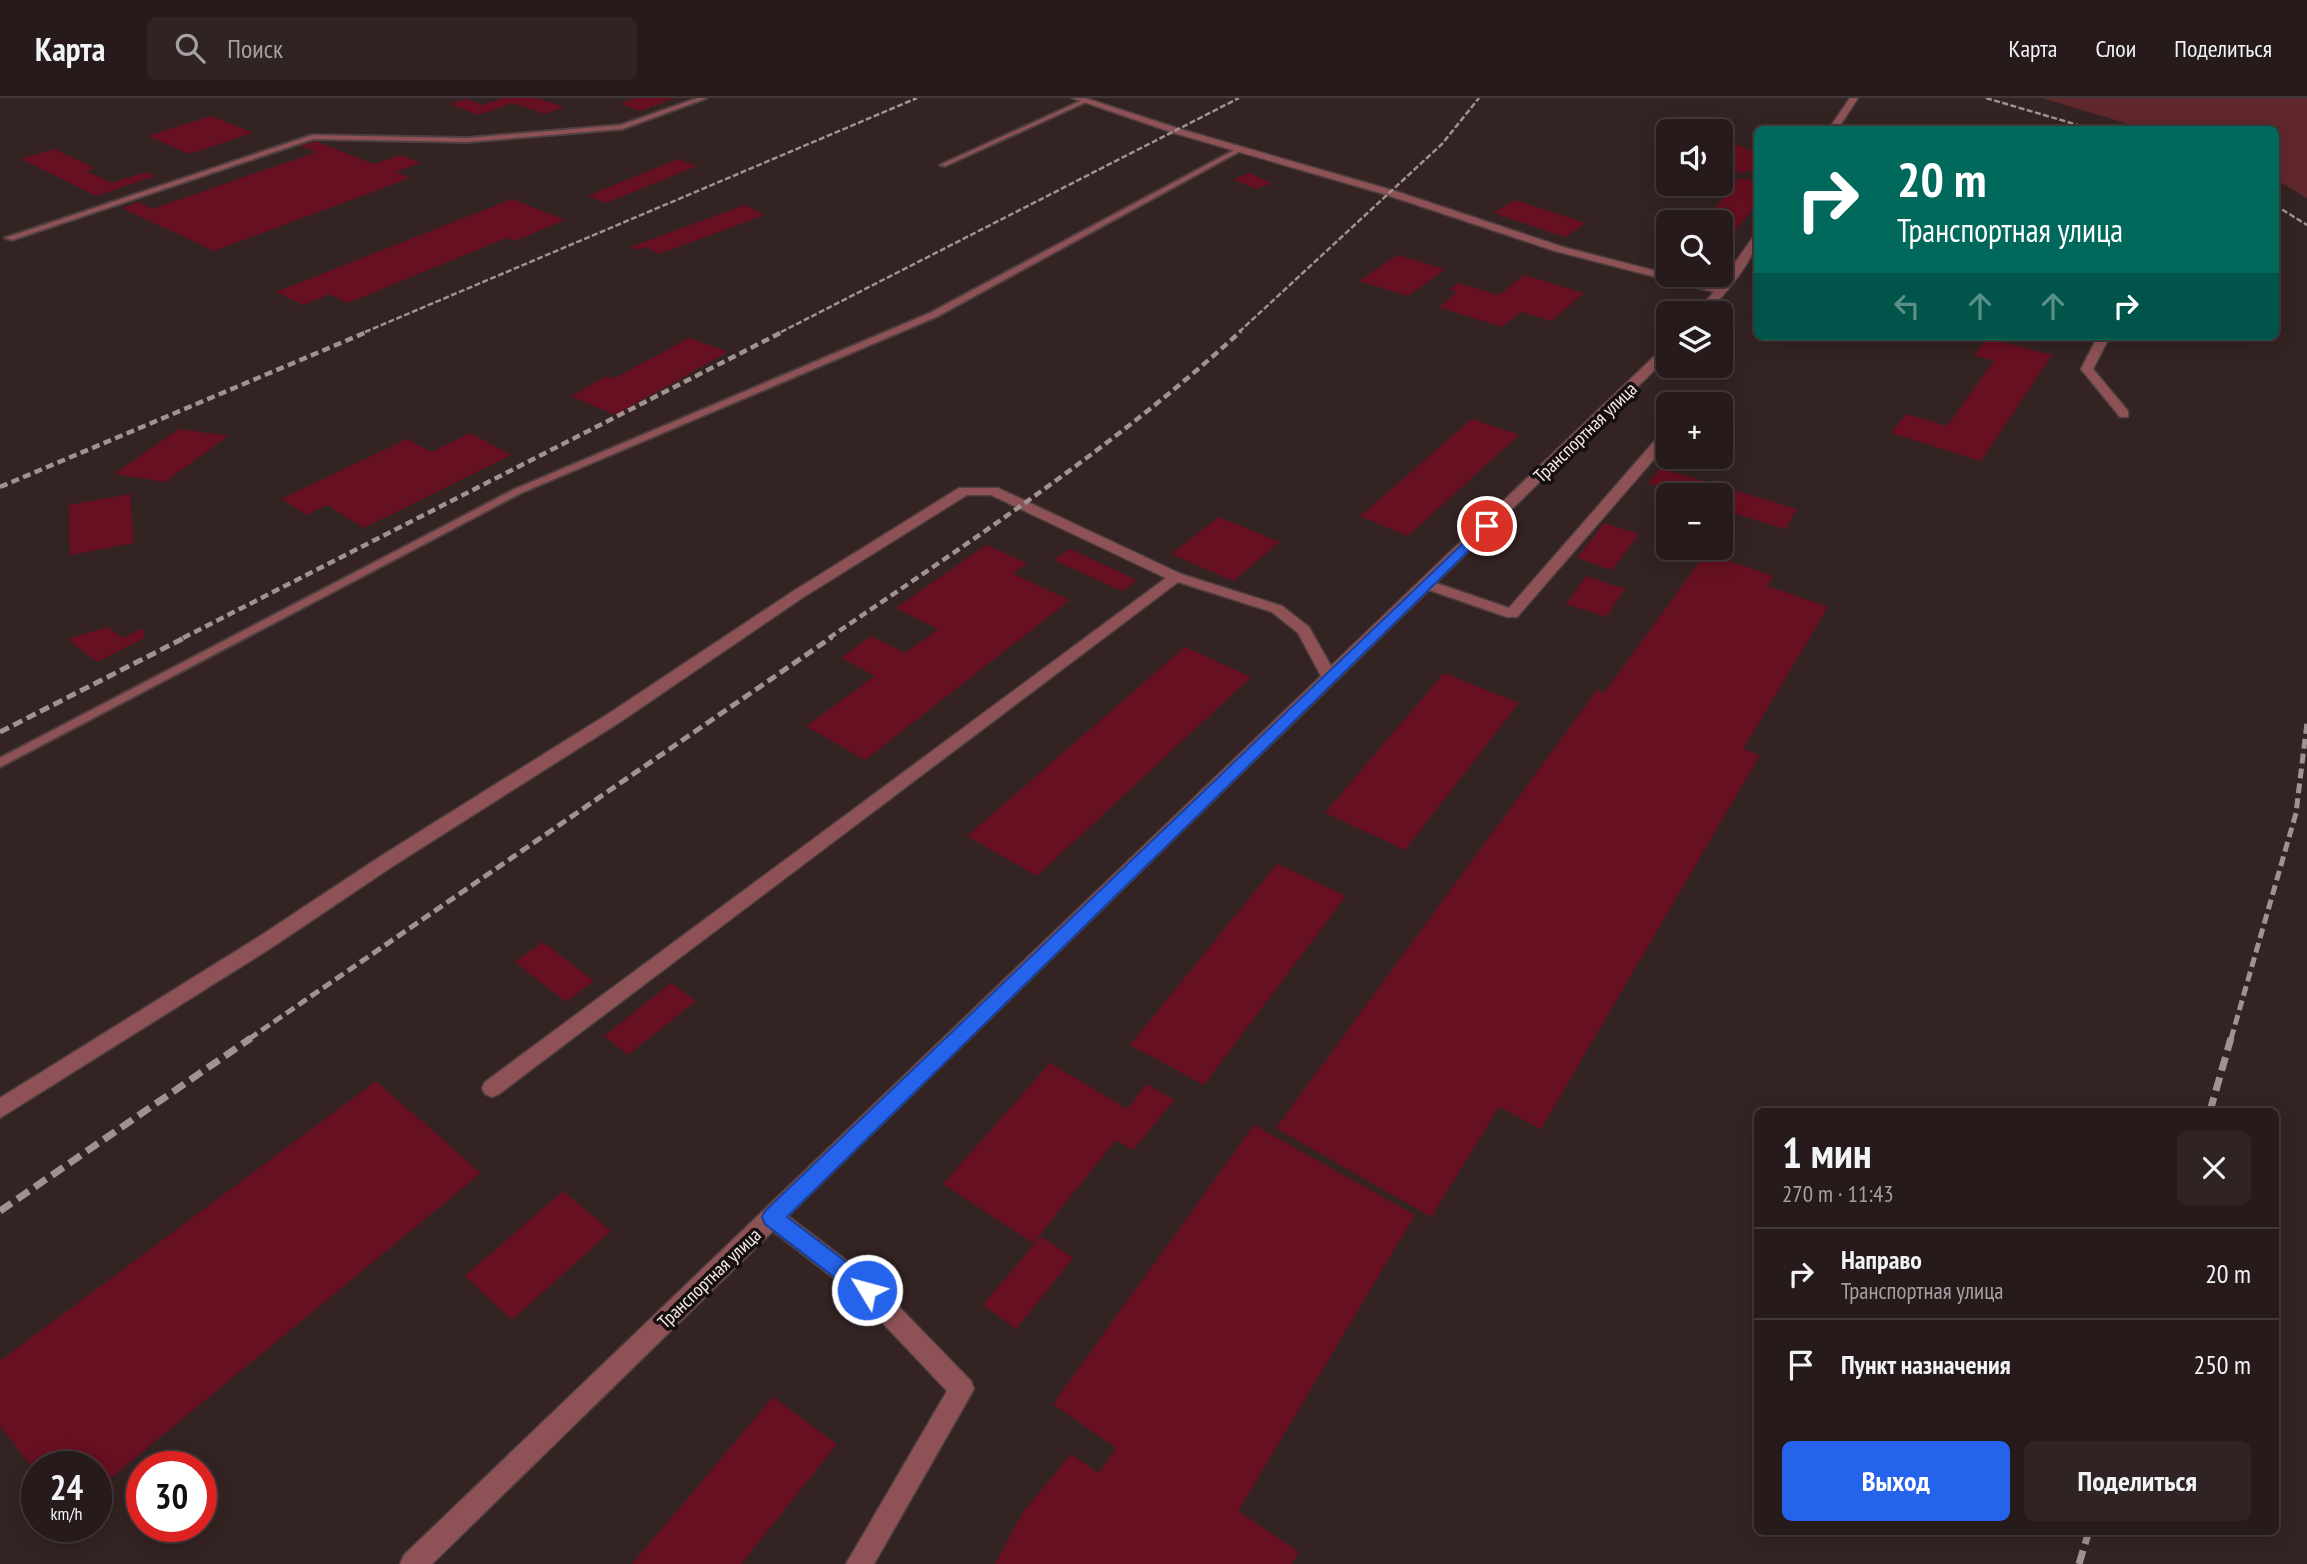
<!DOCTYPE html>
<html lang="ru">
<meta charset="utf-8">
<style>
:root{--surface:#271a1a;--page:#2f2323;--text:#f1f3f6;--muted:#a4a1a2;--line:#433839;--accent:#2563eb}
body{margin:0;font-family:"PT Sans Narrow",sans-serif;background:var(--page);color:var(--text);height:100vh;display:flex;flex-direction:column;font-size:26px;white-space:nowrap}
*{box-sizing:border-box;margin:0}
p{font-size:23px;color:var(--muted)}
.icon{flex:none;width:38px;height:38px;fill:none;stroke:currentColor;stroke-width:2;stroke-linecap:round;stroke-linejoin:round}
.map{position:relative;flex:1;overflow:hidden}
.panel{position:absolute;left:1754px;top:1010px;width:525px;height:427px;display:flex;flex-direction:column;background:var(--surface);border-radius:10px;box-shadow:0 4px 18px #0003,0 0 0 2px var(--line)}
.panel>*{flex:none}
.hud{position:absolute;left:1754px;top:28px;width:525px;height:214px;border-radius:10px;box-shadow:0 4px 18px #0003,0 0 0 2px var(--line);background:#00695c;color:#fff;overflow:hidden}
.controls{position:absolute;left:1656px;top:21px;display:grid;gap:14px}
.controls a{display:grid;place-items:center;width:77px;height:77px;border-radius:10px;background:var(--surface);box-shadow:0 4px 18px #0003,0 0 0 2px var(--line);font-size:35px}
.speed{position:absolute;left:21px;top:1353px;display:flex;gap:14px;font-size:35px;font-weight:700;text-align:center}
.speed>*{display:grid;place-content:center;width:91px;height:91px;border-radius:50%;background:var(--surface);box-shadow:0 4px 18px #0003,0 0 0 2px var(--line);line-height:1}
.speed small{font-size:18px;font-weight:400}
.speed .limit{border:10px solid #d22;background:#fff;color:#111}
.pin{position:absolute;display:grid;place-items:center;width:60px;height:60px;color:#fff;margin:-30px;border:4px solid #fff;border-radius:50%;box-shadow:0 2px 7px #0007}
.me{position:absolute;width:77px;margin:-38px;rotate:307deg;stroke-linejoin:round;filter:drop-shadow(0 0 5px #0008)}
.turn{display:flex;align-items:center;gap:24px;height:147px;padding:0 28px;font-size:32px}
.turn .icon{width:91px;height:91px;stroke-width:2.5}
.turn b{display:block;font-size:49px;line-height:60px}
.lanes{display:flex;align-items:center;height:66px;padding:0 28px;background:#0003;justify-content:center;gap:35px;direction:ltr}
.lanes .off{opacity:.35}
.round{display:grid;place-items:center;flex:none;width:74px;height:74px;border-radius:10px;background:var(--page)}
.overview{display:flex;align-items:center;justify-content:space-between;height:119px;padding:0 28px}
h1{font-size:42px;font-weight:800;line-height:52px}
.primary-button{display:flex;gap:14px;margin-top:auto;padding:14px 28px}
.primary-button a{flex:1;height:80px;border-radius:10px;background:var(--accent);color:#fff;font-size:28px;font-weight:800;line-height:80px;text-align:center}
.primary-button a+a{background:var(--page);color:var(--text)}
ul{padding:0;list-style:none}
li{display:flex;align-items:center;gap:21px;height:91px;padding:0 28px;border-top:2px solid var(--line)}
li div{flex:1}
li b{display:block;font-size:26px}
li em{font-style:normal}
header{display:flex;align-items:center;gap:42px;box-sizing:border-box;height:98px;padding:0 35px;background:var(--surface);border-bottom:2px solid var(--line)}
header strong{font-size:33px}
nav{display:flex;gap:38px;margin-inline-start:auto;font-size:24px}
.search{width:490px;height:63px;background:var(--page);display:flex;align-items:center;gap:18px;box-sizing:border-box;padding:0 24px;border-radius:10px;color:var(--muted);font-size:26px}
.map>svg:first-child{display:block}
.green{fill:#60272c}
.building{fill:#671021}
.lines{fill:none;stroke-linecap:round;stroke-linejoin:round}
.service-casing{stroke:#4f3f3f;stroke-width:4}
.minor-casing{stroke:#4f3f3f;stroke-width:3}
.service{fill:#8e5256;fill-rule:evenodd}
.minor{fill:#8e5256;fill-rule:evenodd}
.rail-far3{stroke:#a09292;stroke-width:2.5;stroke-dasharray:6 2.5;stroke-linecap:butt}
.rail-far2{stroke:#a09292;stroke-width:4.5;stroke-dasharray:8 4.5;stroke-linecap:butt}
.rail-far1{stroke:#a09292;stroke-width:5;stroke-dasharray:10 5;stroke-linecap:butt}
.rail{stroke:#a09292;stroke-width:7;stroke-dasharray:14 7;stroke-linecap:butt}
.route{fill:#2563eb;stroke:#184099;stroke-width:2}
.labels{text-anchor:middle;stroke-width:7;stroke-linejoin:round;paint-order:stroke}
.street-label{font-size:19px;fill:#f7ebeb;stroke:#160f0f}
</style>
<header>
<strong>Карта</strong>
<div class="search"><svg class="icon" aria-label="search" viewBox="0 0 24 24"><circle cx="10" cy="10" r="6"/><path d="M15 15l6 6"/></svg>Поиск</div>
<nav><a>Карта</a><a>Слои</a><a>Поделиться</a></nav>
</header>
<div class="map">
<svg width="2307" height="1466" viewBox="0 0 2307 1466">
<rect width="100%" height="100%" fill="#342323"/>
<path class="green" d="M2042 0H2307V100L2275 81V32L2145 31Z"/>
<path class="building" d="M504 0H537L564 9 545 16 513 5 479 17 450 6 466 1 483 7Z
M636 0H674L641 13 620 6Z
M211 18 253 35 189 56 148 38Z
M1720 40 1757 55V71L1740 75 1720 66Z
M315 43 374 66 400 57 421 65 395 74 410 80 214 153 122 110 138 104 152 111 317 54 300 48Z
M54 51 95 70 86 73 112 85 146 74 155 78 96 98 21 61Z
M678 61 697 68 606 105 587 98Z
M1249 75 1272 85 1256 91 1233 81Z
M1739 80 1757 83V104L1720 154V124H1704Z
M512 101 565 122 515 143 506 140 348 205 330 196 303 207 276 194Z
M1515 102 1586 125 1565 139 1493 115Z
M745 107 765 117 659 156 645 149 636 152 630 149Z
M1397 157 1445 171 1408 198 1359 183Z
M1524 177 1584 195 1551 223 1521 214 1502 229 1439 209 1457 194 1449 192 1459 185 1499 197Z
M689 240 728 254 615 317 571 298 607 278 613 281Z
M1988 240 2052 257 1981 363 1891 335 1906 316 1947 328 1994 263 1974 257Z
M1472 321 1519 337 1408 438 1360 418Z
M179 331 228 338 165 384 114 376Z
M470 335 511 357 364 430 327 407 307 417 281 401 407 341 431 354Z
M1660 370 1797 411 1785 431 1720 411V397H1668V407L1660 404 1669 392 1648 385Z
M130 396 134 445 70 457 69 407Z
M1219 419 1280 444 1233 483 1171 456Z
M1604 425 1639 436 1612 472 1577 460Z
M986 447 1027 465 1013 476 1070 502 865 662 806 628 875 578 841 560 871 538 905 555 938 531 896 510Z
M1070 451 1137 482 1122 493 1054 462Z
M1706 455 1773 478 1767 488 1828 509 1743 651 1760 657 1541 1031 1499 1009 1431 1119 1276 1030 1597 592 1604 595Z
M1586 478 1625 491 1606 519 1566 506Z
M108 529 123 540 143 530 144 540 97 564 68 541Z
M1185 549 1251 579 1037 778 967 738Z
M1444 575 1519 605 1405 752 1325 715Z
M1277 766 1346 798 1204 987 1130 947Z
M543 844 594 883 566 904 515 864Z
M671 885 696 903 628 957 604 938Z
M1050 965 1127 1011 1147 986 1174 1002 1133 1052 1116 1042 1033 1145 943 1086Z
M376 983 481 1075 96 1392V1368H37V1375L0 1328V1263Z
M1254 1027 1415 1117 1238 1413 1299 1454 1292 1466H995L1023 1414 1071 1356 1099 1375 1116 1350 1053 1306Z
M563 1093 611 1133 512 1222 465 1178Z
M1041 1138 1073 1160 1016 1231 983 1207Z
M773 1299 837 1346 741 1466H632Z"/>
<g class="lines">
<g class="service-casing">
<path id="service" d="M698 0H707L622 31 467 44 313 41 12 142 5 140 312 37 467 40 621 27Z
M1083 2 1088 3 945 68 940 67Z
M1240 49 1242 50V52L936 219 521 395 0 669V660L515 391 930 215Z"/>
</g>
<g class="minor-casing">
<path id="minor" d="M1072 0H1085L1180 31 1395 93 1563 149 1718 189 1753 139 1757 138C1757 161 1723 198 1707 215H1695L1714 194 1555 153 1387 97 1174 35Z
M1850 0H1858L1837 32H1828Z
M2098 238H2110L2093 271 2128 313V319H2120L2081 271Z
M1664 249H1668V259L1436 485 1509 510 1658 339H1668V345L1517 519H1507L1429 492 788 1118 875 1184 971 1283 974 1291 874 1466H846L947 1293 859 1200 773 1133 432 1466H400L404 1457 1321 578 1298 535 1272 514 1178 484 499 996 492 999 485 996 482 990 485 984 1166 480 991 397H967L802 500 620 624 393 768 271 850 0 1020V1000L257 840 381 758 608 616 792 494 959 390H998L1181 476 1282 508 1309 529 1331 568Z"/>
</g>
<use href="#service" class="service"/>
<use href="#minor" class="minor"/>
<path class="rail-far3" d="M1986 0 2095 32
M2275 107 2307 127
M365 234 917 0
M781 234 1239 0
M1239 234 1442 46 1479 0"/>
<path class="rail-far2" d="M0 389 369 233
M183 540 784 233
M829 540C969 444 1116 348 1241 233"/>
<path class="rail-far1" d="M0 634 186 539
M249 941 832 539
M2231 941 2296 715 2307 625"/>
<path class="rail" d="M2210 1013 2231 940
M0 1113 251 940
M2079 1466 2089 1433"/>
</g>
<path class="route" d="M1483 426 1494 428 787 1119 874 1185 877 1192 874 1199 867 1202 860 1199 765 1126 762 1119 765 1113Z"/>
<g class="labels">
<g class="street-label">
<text transform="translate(1585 334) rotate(-44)" y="7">Транспортная улица</text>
<text transform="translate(709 1180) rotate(-44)" y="7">Транспортная улица</text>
</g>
</g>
</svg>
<div class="controls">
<a><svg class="icon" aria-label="sound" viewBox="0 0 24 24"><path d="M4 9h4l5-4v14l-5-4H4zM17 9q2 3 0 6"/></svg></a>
<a><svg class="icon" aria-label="search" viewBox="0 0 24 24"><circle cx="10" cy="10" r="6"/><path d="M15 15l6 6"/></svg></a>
<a><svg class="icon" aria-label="layers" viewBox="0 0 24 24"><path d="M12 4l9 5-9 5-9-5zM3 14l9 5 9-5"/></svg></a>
<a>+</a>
<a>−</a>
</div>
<div class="speed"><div>24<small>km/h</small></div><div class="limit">30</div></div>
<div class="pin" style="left:1487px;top:428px;background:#d93025"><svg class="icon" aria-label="arrive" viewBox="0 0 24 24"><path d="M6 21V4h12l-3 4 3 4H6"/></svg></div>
<svg class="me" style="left:867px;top:1192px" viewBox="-20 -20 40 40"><circle r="17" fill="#2563eb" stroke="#fff" stroke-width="3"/><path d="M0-11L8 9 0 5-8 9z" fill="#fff"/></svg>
<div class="hud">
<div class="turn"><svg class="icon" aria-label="right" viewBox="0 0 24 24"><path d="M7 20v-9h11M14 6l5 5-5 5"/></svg><div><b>20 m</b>Транспортная улица</div></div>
<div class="lanes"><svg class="icon off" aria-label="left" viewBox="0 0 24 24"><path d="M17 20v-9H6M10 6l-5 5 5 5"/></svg><svg class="icon off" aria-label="ahead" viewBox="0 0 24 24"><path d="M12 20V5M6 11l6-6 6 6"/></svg><svg class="icon off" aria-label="ahead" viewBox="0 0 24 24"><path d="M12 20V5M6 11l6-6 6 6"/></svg><svg class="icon" aria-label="right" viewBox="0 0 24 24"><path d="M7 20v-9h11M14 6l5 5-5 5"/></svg></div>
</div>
<section class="panel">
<div class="overview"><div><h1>1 мин</h1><p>270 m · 11:43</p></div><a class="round"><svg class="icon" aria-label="close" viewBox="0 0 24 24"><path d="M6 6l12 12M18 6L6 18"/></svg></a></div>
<ul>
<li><svg class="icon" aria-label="right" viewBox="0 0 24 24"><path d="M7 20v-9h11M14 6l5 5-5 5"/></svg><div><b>Направо</b><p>Транспортная улица</p></div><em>20 m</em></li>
<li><svg class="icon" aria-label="arrive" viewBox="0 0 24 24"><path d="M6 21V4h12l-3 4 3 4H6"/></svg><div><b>Пункт назначения</b></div><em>250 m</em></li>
</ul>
<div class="primary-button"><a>Выход</a><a>Поделиться</a></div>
</section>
</div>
